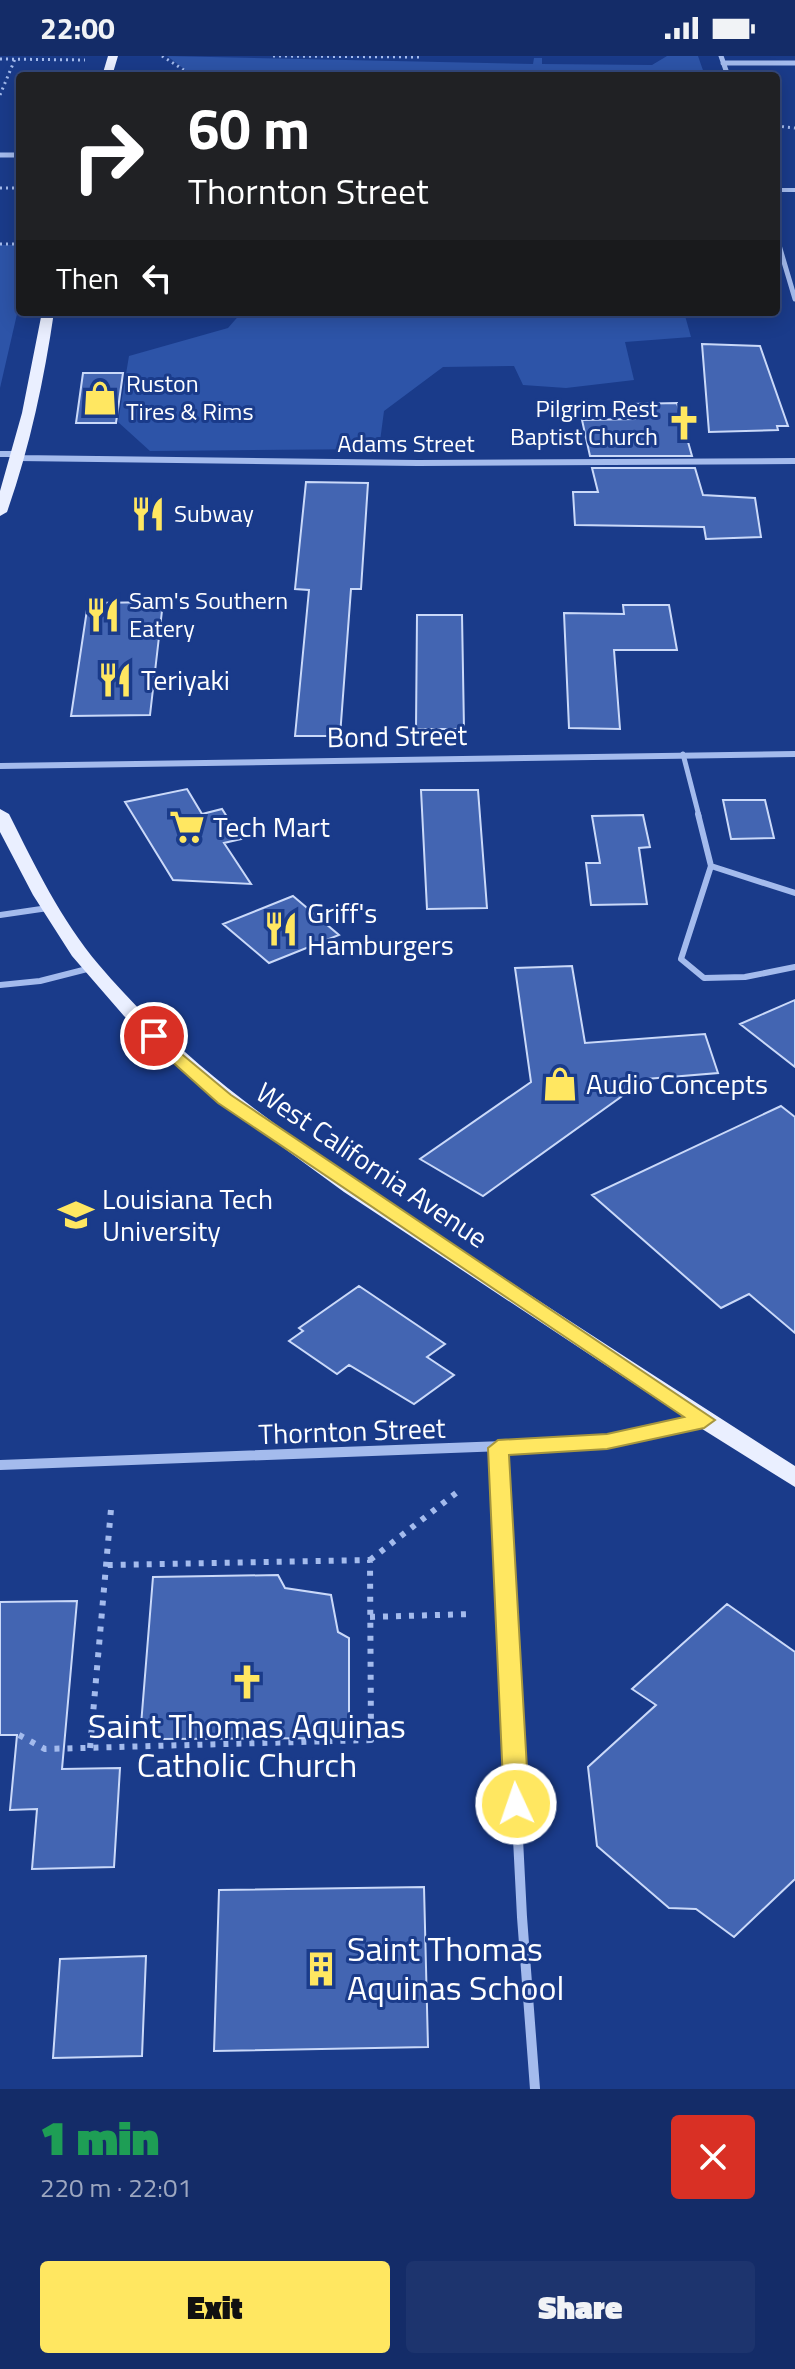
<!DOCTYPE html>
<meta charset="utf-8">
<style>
:root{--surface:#142c68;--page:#1d346e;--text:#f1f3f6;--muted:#9da7c0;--line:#33487c;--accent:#ffe761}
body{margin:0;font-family:"Titillium Web",sans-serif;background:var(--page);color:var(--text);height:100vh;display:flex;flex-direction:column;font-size:30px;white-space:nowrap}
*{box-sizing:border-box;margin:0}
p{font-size:26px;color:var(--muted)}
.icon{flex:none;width:44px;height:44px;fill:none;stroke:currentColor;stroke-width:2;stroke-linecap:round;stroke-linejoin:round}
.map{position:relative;height:2033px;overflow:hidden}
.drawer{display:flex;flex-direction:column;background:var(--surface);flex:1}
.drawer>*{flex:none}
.top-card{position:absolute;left:16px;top:16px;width:764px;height:244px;border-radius:8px;box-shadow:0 4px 20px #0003,0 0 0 2px var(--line);background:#202124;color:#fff;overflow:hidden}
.pin{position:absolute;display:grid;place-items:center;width:68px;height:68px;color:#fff;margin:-34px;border:4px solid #fff;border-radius:50%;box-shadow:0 2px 8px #0007}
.me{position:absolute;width:88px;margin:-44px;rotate:357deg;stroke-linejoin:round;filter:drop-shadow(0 0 6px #0008)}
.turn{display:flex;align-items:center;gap:28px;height:168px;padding:0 40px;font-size:36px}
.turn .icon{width:104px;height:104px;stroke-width:2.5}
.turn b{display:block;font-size:56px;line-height:68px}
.then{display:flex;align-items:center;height:76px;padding:0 40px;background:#0003;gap:16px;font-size:30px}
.round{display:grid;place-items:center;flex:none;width:84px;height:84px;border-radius:8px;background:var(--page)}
.head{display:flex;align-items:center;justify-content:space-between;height:136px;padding:0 40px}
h1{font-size:48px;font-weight:800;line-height:60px;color:#1e9e55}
.cta{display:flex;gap:16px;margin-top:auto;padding:16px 40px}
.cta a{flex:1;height:92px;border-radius:8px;background:var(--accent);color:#111;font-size:32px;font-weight:800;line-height:92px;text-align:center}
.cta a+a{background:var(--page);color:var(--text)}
.status{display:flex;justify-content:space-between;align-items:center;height:56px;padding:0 40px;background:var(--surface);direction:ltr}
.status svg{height:22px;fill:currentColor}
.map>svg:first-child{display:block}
.green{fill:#2d54a8}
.building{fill:#4365b2;stroke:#cad9f9;stroke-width:2}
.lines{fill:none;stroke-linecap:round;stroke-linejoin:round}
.path-far1{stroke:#a4bbed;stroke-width:3;stroke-dasharray:2 4;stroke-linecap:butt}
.path{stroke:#a4bbed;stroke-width:6;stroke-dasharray:5 8;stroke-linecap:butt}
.service-far2{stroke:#a4bbed;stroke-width:4}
.service-far1{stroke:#a4bbed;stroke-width:5}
.service{stroke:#a4bbed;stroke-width:6}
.minor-far2{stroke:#a4bbed;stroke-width:5}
.minor-far1{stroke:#a4bbed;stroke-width:6}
.minor{stroke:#a4bbed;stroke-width:10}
.primary{fill:#eaefff;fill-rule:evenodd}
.route{fill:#ffe761;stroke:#a6963f;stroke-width:2}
.labels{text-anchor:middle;stroke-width:6;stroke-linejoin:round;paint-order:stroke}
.far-poi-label{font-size:24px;fill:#fff;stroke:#1a3b8a;text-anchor:start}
.far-street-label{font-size:24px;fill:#fff;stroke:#1a3b8a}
.poi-label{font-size:28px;fill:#fff;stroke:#1a3b8a;text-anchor:start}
.street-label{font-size:28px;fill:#fff;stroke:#1a3b8a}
.near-poi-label{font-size:34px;fill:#fff;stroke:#1a3b8a}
</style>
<div class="status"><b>22:00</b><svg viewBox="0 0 49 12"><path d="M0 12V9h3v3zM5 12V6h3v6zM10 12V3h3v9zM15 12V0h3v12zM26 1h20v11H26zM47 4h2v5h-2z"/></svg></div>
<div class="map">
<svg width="795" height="2033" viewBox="0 0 795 2033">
<rect width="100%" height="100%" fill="#1a3b8a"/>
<path class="green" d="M167 0 533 8 534 2H542V8L652 9 667 0H698L705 20H202L188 16Z
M0 189H20V245L0 332Z
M242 256H684L691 281 625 286 634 324 566 332 523 329 514 310 443 311 384 355 379 393 150 395 118 366 129 300 228 272Z"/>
<path class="building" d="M702 288 760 290 788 370H777L778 374 709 376Z
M83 317H123L116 367H76Z
M677 347 692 400H590L582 364 635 363 631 348Z
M592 412H695L703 439 755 442 761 481 706 483 704 471 575 469 573 436H598Z
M306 426 368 427 361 533H351L340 680H295L309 534 295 533Z
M163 546 150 659 71 660 88 547Z
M623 549H669L677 594H614L620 673 569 672 564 557 624 558Z
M417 559H462L464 673H416Z
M187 733 202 758 222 753 241 783 224 787 251 828 173 824 125 746Z
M421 734H478L487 852 427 853Z
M723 744H765L774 782 731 783Z
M643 759 650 791 639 792 647 848 591 849 586 807H600L592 760Z
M293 840 339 879 269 907 223 868Z
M572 910 585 987 705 978 718 1017 646 1023 483 1140 420 1103 531 1026 515 912Z
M795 944V1011L740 968Z
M781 1050 795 1061V1277L749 1238 721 1252 592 1139Z
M359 1230 445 1288 427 1301 454 1319 414 1348 349 1309 337 1318 289 1285 303 1275 299 1272Z
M278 1519 285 1532 331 1539 338 1576 349 1582V1682L158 1683 141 1669 153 1521Z
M77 1545 62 1713 120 1712 114 1811 32 1813 37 1753 10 1754 17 1679H0V1546Z
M727 1548 795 1596V1823L734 1881 696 1853 669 1852 597 1790 588 1711 656 1649 632 1633Z
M424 1831 428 1991 214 1995 219 1834Z
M146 1900 142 2000 53 2002 60 1903Z"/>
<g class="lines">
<path class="path-far1" d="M162 0 193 20
M273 0 420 1
M0 3 85 4
M0 39 15 3
M776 70 795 72
M0 132H20
M16 178H20
M0 188H20"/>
<path class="path" d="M370 1504 460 1434
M370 1561 473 1558
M19 1679 45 1693 371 1684 370 1504 107 1509
M90 1692 111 1453"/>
<path class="service-far2" d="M776 134H795"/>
<path class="service-far1" d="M683 698 699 760"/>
<path class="service" d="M698 758 711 810 681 903 704 922 745 921 795 911
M711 810 795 837
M0 859 48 852
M0 929 40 925 91 912"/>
<path class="minor-far2" d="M721 0 728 20
M723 7H795
M108 16 132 20
M0 99H20
M776 179 795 243"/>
<path class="minor-far1" d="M0 398H18
M18 402 418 407 795 405
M0 710 795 698"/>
<path class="minor" d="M498 1392 522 1861 535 2033
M0 1409 607 1386 704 1365"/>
<path class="primary" d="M108 0H118L112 20H102Z
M42 256H54C44 324 30 391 7 456L0 460V435L22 357Z
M0 753 9 758C35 810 61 864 99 909 193 1020 318 1100 439 1179 557 1257 676 1334 795 1410V1431L699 1371 344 1136 207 1036 124 960 72 900 33 839 0 776Z"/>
</g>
<path class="route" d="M154 975 231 1039 715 1364 704 1372 607 1393 509 1399 529 1748 525 1755 516 1758 508 1755 504 1748 488 1392 498 1384 607 1378 684 1361 218 1047 148 984 145 980Z"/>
<defs>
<g id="shop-bare" transform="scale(2.76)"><path d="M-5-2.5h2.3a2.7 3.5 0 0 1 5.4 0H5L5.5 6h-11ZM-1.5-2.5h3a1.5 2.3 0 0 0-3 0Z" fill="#ffe761" stroke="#1a3b8a" stroke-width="2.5" paint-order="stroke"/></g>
<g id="church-bare" transform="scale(2.76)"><path d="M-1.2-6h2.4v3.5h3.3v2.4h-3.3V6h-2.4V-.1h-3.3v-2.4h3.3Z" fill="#ffe761" stroke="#1a3b8a" stroke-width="2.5" paint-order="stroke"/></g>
<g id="restaurant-bare" transform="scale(2.76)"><path d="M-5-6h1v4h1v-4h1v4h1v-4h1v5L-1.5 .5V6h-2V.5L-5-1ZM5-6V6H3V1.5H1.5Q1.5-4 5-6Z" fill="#ffe761" stroke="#1a3b8a" stroke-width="2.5" paint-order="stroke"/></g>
<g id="supermarket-bare" transform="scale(2.76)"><path d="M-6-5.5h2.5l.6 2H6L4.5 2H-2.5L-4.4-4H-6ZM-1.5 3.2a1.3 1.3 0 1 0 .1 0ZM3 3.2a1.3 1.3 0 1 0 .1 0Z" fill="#ffe761" stroke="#1a3b8a" stroke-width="2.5" paint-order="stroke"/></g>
<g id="university-bare" transform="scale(2.76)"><path d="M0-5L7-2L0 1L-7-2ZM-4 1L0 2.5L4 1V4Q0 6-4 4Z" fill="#ffe761" stroke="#1a3b8a" stroke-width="2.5" paint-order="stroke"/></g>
<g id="building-bare" transform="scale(2.76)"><path d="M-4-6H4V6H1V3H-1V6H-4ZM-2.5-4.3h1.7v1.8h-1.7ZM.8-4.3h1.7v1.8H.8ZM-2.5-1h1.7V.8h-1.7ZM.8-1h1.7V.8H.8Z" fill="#ffe761" stroke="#1a3b8a" stroke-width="2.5" paint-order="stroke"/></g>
</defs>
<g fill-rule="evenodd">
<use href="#shop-bare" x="100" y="342"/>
<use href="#church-bare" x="684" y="367"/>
<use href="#restaurant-bare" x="148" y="458"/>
<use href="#restaurant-bare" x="103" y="559"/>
<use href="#restaurant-bare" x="115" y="624"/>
<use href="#supermarket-bare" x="187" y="771"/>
<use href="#restaurant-bare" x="281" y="873"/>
<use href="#shop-bare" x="560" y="1028"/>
<use href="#university-bare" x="76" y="1159"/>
<use href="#church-bare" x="247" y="1626"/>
<use href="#building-bare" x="321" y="1913"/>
</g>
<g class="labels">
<g class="far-poi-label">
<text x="126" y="336">Ruston<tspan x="126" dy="28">Tires &amp; Rims</tspan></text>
<text x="658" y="361" text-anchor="end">Pilgrim Rest<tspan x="658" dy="28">Baptist Church</tspan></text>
<text x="174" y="466">Subway</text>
<text x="129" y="553">Sam's Southern<tspan x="129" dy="28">Eatery</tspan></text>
</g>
<g class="far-street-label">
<text x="406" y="396">Adams Street</text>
</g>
<g class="poi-label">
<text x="141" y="634">Teriyaki</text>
<text x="213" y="781">Tech Mart</text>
<text x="307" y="867">Griff's<tspan x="307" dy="32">Hamburgers</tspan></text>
<text x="586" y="1038">Audio Concepts</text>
<text x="102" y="1153">Louisiana Tech<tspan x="102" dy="32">University</tspan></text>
</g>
<g class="street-label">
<text transform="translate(397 680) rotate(-1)" y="10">Bond Street</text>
<text transform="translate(372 1109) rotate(34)" y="10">West California Avenue</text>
<text transform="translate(352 1375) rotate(-2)" y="10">Thornton Street</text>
</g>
<g class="near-poi-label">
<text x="247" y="1682">Saint Thomas Aquinas<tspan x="247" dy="39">Catholic Church</tspan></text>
<text x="347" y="1905" text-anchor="start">Saint Thomas<tspan x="347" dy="39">Aquinas School</tspan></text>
</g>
</g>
</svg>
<div class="pin" style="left:154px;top:980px;background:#d93025"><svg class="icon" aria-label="arrive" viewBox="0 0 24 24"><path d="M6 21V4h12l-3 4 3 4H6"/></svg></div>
<svg class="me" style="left:516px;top:1748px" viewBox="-20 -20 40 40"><circle r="17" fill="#ffe761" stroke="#fff" stroke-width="3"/><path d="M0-11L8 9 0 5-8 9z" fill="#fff"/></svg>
<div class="top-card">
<div class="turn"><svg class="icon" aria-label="right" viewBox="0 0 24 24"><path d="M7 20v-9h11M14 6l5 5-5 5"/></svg><div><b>60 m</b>Thornton Street</div></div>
<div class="then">Then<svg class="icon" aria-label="left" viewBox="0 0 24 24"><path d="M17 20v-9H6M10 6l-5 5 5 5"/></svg></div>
</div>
</div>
<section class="drawer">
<div class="head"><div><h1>1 min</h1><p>220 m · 22:01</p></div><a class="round" style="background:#d93025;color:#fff"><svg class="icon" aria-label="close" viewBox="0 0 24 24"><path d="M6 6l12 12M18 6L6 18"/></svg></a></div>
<div class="cta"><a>Exit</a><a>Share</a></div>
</section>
